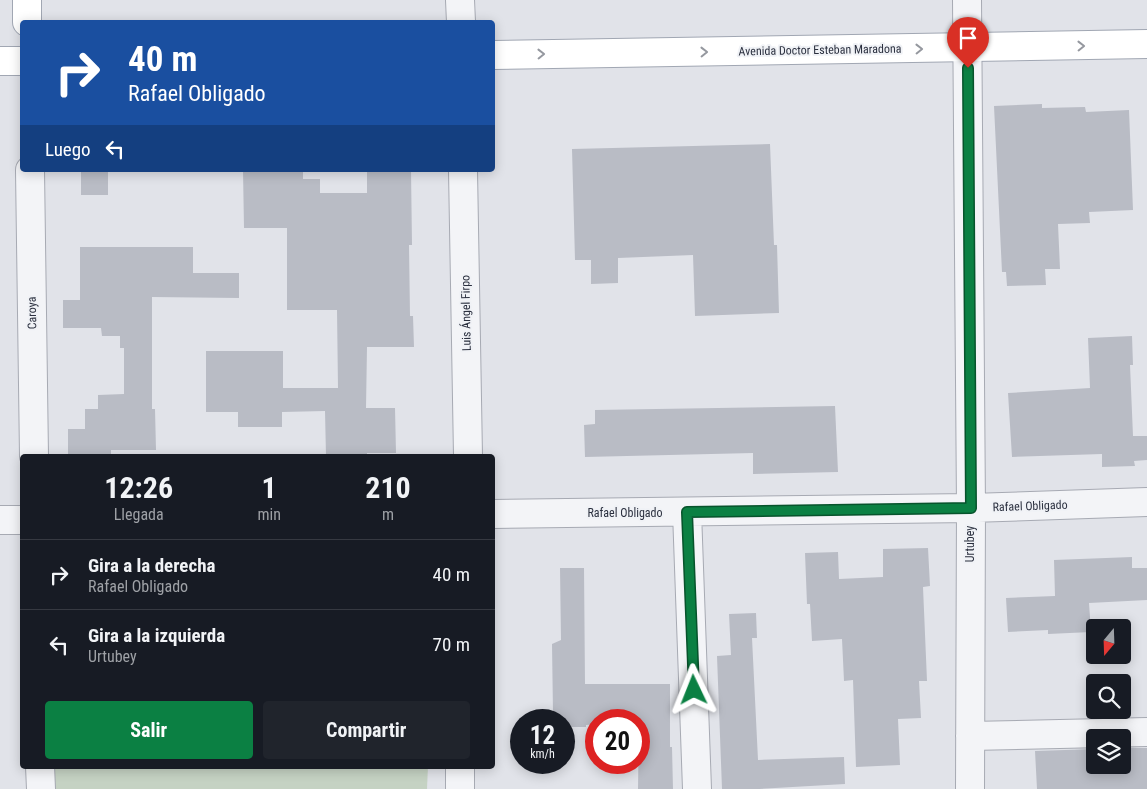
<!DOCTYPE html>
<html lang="es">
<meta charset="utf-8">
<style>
:root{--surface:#171b24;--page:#20242c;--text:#f1f3f6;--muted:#9ea1a6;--line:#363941;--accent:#0b8043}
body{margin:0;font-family:"Roboto Condensed",sans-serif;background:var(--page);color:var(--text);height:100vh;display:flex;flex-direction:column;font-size:19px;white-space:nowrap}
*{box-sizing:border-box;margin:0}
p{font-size:16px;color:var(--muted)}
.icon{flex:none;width:28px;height:28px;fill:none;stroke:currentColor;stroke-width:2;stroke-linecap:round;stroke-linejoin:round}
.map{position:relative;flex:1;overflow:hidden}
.panel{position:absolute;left:20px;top:454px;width:475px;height:315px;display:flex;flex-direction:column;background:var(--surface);border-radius:5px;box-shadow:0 2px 12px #0003}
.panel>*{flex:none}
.banner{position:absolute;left:20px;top:20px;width:475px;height:152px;border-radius:5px;box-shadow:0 2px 12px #0003;background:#1a4fa0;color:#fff;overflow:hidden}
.needle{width:32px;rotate:199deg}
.fabs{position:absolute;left:1086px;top:619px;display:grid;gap:10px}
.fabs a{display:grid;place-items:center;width:45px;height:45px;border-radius:5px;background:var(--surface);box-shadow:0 2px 12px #0003;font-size:25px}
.speed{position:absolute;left:510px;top:709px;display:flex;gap:10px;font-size:25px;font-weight:700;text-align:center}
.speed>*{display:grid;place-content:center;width:65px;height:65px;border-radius:50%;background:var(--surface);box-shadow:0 2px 12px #0003;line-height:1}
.speed small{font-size:12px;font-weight:400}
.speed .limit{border:8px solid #d22;background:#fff;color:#111}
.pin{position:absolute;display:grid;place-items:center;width:42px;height:42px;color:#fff;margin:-51px -21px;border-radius:50% 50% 50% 0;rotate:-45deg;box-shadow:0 0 5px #0007}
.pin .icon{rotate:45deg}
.me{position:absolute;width:55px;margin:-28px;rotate:358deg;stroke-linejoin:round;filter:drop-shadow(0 0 4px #0008)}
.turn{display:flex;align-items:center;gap:18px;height:105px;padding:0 25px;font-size:22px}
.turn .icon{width:65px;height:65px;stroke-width:2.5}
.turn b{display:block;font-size:35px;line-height:42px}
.then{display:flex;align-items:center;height:48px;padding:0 25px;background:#0003;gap:10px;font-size:19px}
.eta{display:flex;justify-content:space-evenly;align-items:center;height:85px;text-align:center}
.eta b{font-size:30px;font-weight:700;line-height:35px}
.primary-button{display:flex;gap:10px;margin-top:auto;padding:10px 25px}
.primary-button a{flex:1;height:58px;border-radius:5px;background:var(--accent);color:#fff;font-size:20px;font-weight:700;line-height:58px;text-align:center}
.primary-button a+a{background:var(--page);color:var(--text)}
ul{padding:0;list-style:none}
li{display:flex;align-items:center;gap:15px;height:70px;padding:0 25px;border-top:1px solid var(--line)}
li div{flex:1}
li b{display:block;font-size:19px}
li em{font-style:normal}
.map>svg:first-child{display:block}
.green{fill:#c5d2c3}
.building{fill:#b9bcc5}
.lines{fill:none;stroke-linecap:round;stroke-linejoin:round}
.minor-casing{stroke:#a7aab3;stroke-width:30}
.major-casing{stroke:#a1a7b3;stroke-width:30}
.minor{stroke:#f3f4f7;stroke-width:28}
.major{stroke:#fff;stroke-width:28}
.oneway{stroke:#95989f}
.route-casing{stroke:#07532c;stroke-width:12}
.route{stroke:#0b8043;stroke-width:9}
.labels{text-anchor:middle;stroke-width:4;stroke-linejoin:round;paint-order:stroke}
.street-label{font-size:12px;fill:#2b303f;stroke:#f0f2f6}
</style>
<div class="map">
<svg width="1147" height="789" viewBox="0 0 1147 789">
<rect width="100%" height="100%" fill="#e1e3e9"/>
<path class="green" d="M49 766H428L427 789H49Z"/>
<path class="building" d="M1042 104V108L1085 107 1086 112 1129 110 1133 210 1089 212 1090 223 1058 224 1060 269H1045L1046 285 1007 286 1006 272H1002L994 106Z
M770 144 774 245H777L779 313 695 316 693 255 618 258V283L591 284V260H575L572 149Z
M81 170H108V195H81Z
M243 170H303V179H320V193H367V170H411L412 245H409L410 316H413L414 347H367L366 408H395L396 453H367V456H326L325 411 282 412V427H238V412H206V351H283V388H338L337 310H287V228H244Z
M80 247H193V273H239V298L152 297V409H155L156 450H111V454H106V456H77V454H68V429H85V409H98V395L124 394V348H120V336H102L101 328H63V300H80Z
M1132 336 1133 365H1130L1133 436H1147V460L1134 461 1135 466 1102 467V454L1012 457 1008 393 1090 388 1088 338Z
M835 406 838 472 753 474V453L585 457 584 425 595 424V410Z
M928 548 930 586 923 587 927 681H919L921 718 898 719 900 765 856 767 853 680 844 681 842 639 812 641 810 604H807L805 553 838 552 839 579 883 577V549Z
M1132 557V568H1147V600L1089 603 1091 632 1048 634V630L1008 632 1006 598 1055 596 1054 560Z
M560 568H584L585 684H670V747H672L673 789H638L639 720H596V724L586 725V727H564V720H555V713H553L552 644 561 640Z
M756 613 757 638H752L758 760 844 757 845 784 759 789H722L717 656 731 655 729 614Z
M1122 748H1147V789H1037L1035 751 1095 749V765H1122Z"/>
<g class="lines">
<g class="minor-casing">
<path id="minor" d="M460 0 461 22
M967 0 971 508 970 789
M30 170 34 456
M463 170 468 456
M687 512 697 789
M492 514 971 508 1147 502
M0 520H22
M970 736 1147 732
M40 766 41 789
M460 766V789"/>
</g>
<g class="major-casing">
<path id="major" d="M27 0V22
M492 55 1147 44
M0 61H22"/>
</g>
<use href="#minor" class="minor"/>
<use href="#major" class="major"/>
</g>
<defs><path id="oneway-chevron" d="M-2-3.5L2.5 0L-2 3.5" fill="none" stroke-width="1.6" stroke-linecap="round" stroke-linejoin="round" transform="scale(1.25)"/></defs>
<g class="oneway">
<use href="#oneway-chevron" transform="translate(1081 46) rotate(-1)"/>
<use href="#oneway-chevron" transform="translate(919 49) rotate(-1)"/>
<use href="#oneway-chevron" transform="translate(704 52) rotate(-1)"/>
<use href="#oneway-chevron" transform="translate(541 54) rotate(-1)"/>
</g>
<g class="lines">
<g class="route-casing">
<path id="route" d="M694 690 687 512 971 508 968 68"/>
</g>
<use href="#route" class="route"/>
</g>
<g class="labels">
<g class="street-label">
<text transform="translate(820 50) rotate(-1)" y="4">Avenida Doctor Esteban Maradona</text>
<text transform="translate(32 313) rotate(-91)" y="4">Caroya</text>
<text transform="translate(466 313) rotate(-91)" y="4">Luis Ángel Firpo</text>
<text transform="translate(1030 506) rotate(-2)" y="4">Rafael Obligado</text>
<text x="625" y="517">Rafael Obligado</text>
<text transform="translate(970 544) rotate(-90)" y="4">Urtubey</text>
</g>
</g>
</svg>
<div class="fabs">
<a><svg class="needle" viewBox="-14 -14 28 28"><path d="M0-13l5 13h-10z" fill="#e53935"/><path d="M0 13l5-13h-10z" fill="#9ea1a6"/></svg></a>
<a><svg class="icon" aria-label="search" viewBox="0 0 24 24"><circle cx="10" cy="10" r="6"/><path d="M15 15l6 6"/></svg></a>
<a><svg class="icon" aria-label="layers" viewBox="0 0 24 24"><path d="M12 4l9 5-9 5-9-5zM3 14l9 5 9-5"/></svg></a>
</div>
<div class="speed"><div>12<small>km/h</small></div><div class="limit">20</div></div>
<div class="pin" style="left:968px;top:68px;background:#d93025"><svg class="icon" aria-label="arrive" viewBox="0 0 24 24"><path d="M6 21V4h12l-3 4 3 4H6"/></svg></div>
<svg class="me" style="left:694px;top:690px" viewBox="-20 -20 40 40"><path d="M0-17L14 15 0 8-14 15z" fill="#0b8043" stroke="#fff" stroke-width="4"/></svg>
<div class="banner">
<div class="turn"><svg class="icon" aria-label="right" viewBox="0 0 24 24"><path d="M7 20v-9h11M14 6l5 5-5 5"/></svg><div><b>40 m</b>Rafael Obligado</div></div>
<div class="then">Luego<svg class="icon" aria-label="left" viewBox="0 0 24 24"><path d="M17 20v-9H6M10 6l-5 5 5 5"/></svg></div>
</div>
<section class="panel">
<div class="eta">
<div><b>12:26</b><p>Llegada</p></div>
<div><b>1</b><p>min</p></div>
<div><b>210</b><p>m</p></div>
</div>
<ul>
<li><svg class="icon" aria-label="right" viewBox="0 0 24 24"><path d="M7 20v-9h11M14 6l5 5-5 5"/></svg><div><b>Gira a la derecha</b><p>Rafael Obligado</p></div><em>40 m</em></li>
<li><svg class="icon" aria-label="left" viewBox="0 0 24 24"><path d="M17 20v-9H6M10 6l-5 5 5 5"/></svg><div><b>Gira a la izquierda</b><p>Urtubey</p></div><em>70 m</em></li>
</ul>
<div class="primary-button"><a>Salir</a><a>Compartir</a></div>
</section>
</div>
